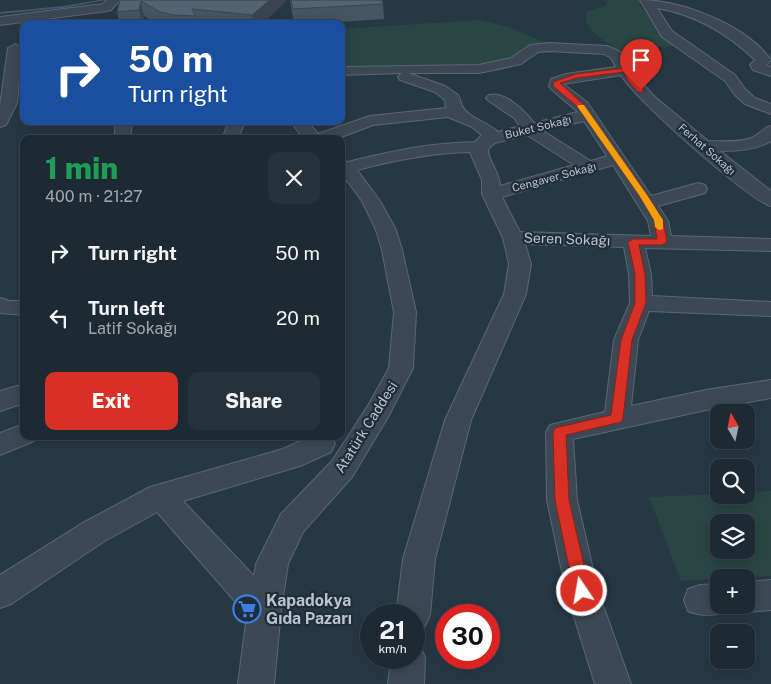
<!DOCTYPE html>
<meta charset="utf-8">
<style>
:root{--surface:#1d2a34;--page:#25323c;--text:#f1f3f6;--muted:#a0a7ac;--line:#3b464f;--accent:#d93025}
body{margin:0;font-family:"Public Sans",sans-serif;background:var(--page);color:var(--text);height:100vh;display:flex;flex-direction:column;font-size:19px;white-space:nowrap}
*{box-sizing:border-box;margin:0}
p{font-size:16px;color:var(--muted)}
.icon{flex:none;width:28px;height:28px;fill:none;stroke:currentColor;stroke-width:2;stroke-linecap:round;stroke-linejoin:round}
.map{position:relative;flex:1;overflow:hidden}
.drawer{position:absolute;left:20px;top:135px;width:325px;height:305px;display:flex;flex-direction:column;background:var(--surface);border-radius:10px;box-shadow:0 2px 12px #0003,0 0 0 1px var(--line)}
.drawer>*{flex:none}
.banner{position:absolute;left:20px;top:20px;width:325px;height:105px;border-radius:10px;box-shadow:0 2px 12px #0003,0 0 0 1px var(--line);background:#1a4fa0;color:#fff;overflow:hidden}
.needle{width:32px;rotate:351deg}
.fabs{position:absolute;left:710px;top:404px;display:grid;gap:10px}
.fabs a{display:grid;place-items:center;width:45px;height:45px;border-radius:10px;background:var(--surface);box-shadow:0 2px 12px #0003,0 0 0 1px var(--line);font-size:25px}
.speed{position:absolute;left:360px;top:604px;display:flex;gap:10px;font-size:25px;font-weight:700;text-align:center}
.speed>*{display:grid;place-content:center;width:65px;height:65px;border-radius:50%;background:var(--surface);box-shadow:0 2px 12px #0003,0 0 0 1px var(--line);line-height:1}
.speed small{font-size:12px;font-weight:400}
.speed .limit{border:8px solid #d22;background:#fff;color:#111}
.pin{position:absolute;display:grid;place-items:center;width:42px;height:42px;color:#fff;margin:-51px -21px;border-radius:50% 50% 50% 0;rotate:-45deg;box-shadow:0 0 5px #0007}
.pin .icon{rotate:45deg}
.me{position:absolute;width:55px;margin:-28px;rotate:348deg;stroke-linejoin:round;filter:drop-shadow(0 0 4px #0008)}
.turn{display:flex;align-items:center;gap:18px;height:105px;padding:0 25px;font-size:22px}
.turn .icon{width:65px;height:65px;stroke-width:2.5}
.turn b{display:block;font-size:35px;line-height:42px}
.round{display:grid;place-items:center;flex:none;width:52px;height:52px;border-radius:10px;background:var(--page)}
.overview{display:flex;align-items:center;justify-content:space-between;height:85px;padding:0 25px}
h1{font-size:30px;font-weight:800;line-height:38px;color:#1e9e55}
.primary-button{display:flex;gap:10px;margin-top:auto;padding:10px 25px}
.primary-button a{flex:1;height:58px;border-radius:10px;background:var(--accent);color:#fff;font-size:20px;font-weight:800;line-height:58px;text-align:center}
.primary-button a+a{background:var(--page);color:var(--text)}
ul{padding:0;list-style:none}
li{display:flex;align-items:center;gap:15px;height:65px;padding:0 25px}
li div{flex:1}
li b{display:block;font-size:19px}
li em{font-style:normal}
.map>svg:first-child{display:block}
.green{fill:#294645;fill-rule:evenodd}
.lines{fill:none;stroke-linecap:round;stroke-linejoin:round}
.stream{fill:#3d586e;fill-rule:evenodd}
.minor-casing{stroke:#5b6772;stroke-width:2}
.minor{fill:#3c4954;fill-rule:evenodd}
.wall{fill:#475562}
.shaded-wall{fill:#3a4550}
.building{fill:#536372;stroke:#3a4550}
.route{fill:#d93025;stroke:#8d1f18}
.slow{fill:#f59e0b}
.labels{text-anchor:middle;stroke-width:4.5;stroke-linejoin:round;paint-order:stroke}
.far-street-label{font-size:11px;fill:#bac4ce;stroke:#202e3a}
.street-label{font-size:14px;fill:#bac4ce;stroke:#202e3a}
.near-poi-label{font-size:16px;font-weight:bold;fill:#bac4ce;stroke:#202e3a;text-anchor:start}
</style>
<div class="map">
<svg width="771" height="684" viewBox="0 0 771 684">
<rect width="100%" height="100%" fill="#273845"/>
<path class="green" d="M603 0H639L642 8 677 46 618 50C606 41 581 29 587 11L605 6 607 2Z
M480 20 508 27 544 42 528 46 508 60 488 65 341 69V29Z
M771 491V576L681 581 649 497 719 494 746 495V492ZM719 522H746V550H719Z"/>
<g class="lines">
<path class="stream" d="M99 0H107L63 8 0 14V12L63 6Z"/>
<g class="minor-casing">
<path id="minor" d="M107 0H120L111 10 107 11 0 25V17L103 4Z
M640 0C682 0 746 25 771 60L766 65 771 67V76L753 70 750 65 755 60C727 33 696 15 657 8L672 31 735 75 745 89 755 98 771 104V114L745 104 735 95 725 81 662 37Z
M549 43 607 46 621 52 637 78 656 98 708 141C721 141 738 143 751 138 759 135 763 128 771 126V141C755 150 738 151 720 151L771 191V206C748 200 634 98 621 75L563 84 587 102 651 196 698 183 705 185 707 189 705 193 658 206 668 221 671 236 771 239V251L645 248 651 274 652 296 771 302V316L649 311 638 340 631 406 706 390 771 380V398L706 410 573 439 577 500 598 591 631 684H595L566 591 547 500 546 432 550 425 605 412 614 340 630 303 629 274 624 247 525 244 531 264 526 294 471 420 435 559 430 615 425 626 414 631V615H396L403 559 445 420 504 294 509 264 503 238 482 194V180L470 152C431 153 395 160 357 170L380 201 396 230 402 250 416 312 413 368 388 417 352 477 303 532 288 564 281 610 274 684H238L247 615 157 512 103 542 11 604 0 608V575L81 524 150 487 283 449 312 436H331L335 444 331 452 300 466 183 501 254 576 256 564 281 514 332 461 369 404 389 368 394 312 382 250 376 230 362 201 348 182 341 175V160L348 162C392 151 429 143 475 142L482 135 472 127 448 117 373 125 336 139H304L290 121H307L318 134 370 116 446 108 445 100 435 92 400 80 398 77 402 73 341 75V67L479 65 511 58 530 45ZM549 51 604 54 611 58 616 67 566 74 551 79 549 86 551 89 578 112 534 123C525 111 505 91 489 95L486 98 489 101 514 118 520 126 498 132C488 122 467 117 462 106 460 102 461 99 458 95L445 86 408 73H479L521 64 538 52ZM584 121 607 156 591 161 543 131ZM527 135 574 165 500 186C500 172 488 162 488 149L495 143ZM613 165 648 221 651 236 520 232 502 197Z
M15 44 22 48 17 103 6 125 0 127V106L8 48Z
M116 121H132L130 139H114Z
M229 121H245L238 139H222Z
M0 298 10 301H24V315L0 313Z
M24 384V403L0 411V391Z
M24 424V436H36L34 441 0 455V433Z
M771 580V610L746 612 734 608 733 605H746V582Z
M719 584V605H733L731 610C716 616 703 617 688 611L684 600 688 589 700 585Z
M414 643 420 646 425 658 424 684H388L391 658H414Z"/>
</g>
<use href="#minor" class="minor"/>
</g>
<path class="wall" d="M120 0H287L262 24H157L144 16 143 24H120L117 12Z
M290 0H382L383 4 384 19 309 24H294Z"/>
<path class="shaded-wall" d="M270 0H287L262 24H253L252 15Z
M141 1 144 16 143 24H142L139 10Z"/>
<path class="building" d="M120 0H270L252 15 192 9 196 16 173 15 160 12 141 1 139 10 117 12Z
M291 0H382L383 4 293 9Z"/>
<path class="route" d="M626 68H629L634 79 643 89V92H638L628 81 624 72 577 78 560 83 583 104 647 195 663 220 667 242 662 245H639L645 274 646 303 632 340 623 418 621 422 617 423 566 435 569 500 590 591 587 596 582 598 576 596 574 591 555 500 553 432 555 428 559 427 611 415 621 340 635 303V274L628 242 633 239H657L654 220 639 195 578 107 554 87 553 82 576 74Z"/>
<path class="slow" d="M579 105H584L647 195 663 220V229L659 230 655 227 654 220 639 195 577 106Z"/>
<defs>
<g id="supermarket-ring" transform="scale(1.4375)"><circle r="9.5" fill="#202e3a" stroke="#3f7fe0" stroke-width="1.5"/><path d="M-6-5.5h2.5l.6 2H6L4.5 2H-2.5L-4.4-4H-6ZM-1.5 3.2a1.3 1.3 0 1 0 .1 0ZM3 3.2a1.3 1.3 0 1 0 .1 0Z" fill="#3f7fe0"/></g>
</defs>
<g fill-rule="evenodd">
<use href="#supermarket-ring" x="247" y="609"/>
</g>
<g class="labels">
<g class="far-street-label">
<text transform="translate(538 127) rotate(-14)" y="4">Buket Sokağı</text>
<text transform="translate(707 149) rotate(41)" y="4">Ferhat Sokağı</text>
<text transform="translate(554 177) rotate(-15)" y="4">Cengaver Sokağı</text>
</g>
<g class="street-label">
<text transform="translate(567 239) rotate(2)" y="5">Seren Sokağı</text>
<text transform="translate(366 427) rotate(-58)" y="5">Atatürk Caddesi</text>
</g>
<g class="near-poi-label">
<text x="266" y="606">Kapadokya<tspan x="266" dy="18">Gıda Pazarı</tspan></text>
</g>
</g>
</svg>
<div class="fabs">
<a><svg class="needle" viewBox="-14 -14 28 28"><path d="M0-13l5 13h-10z" fill="#e53935"/><path d="M0 13l5-13h-10z" fill="#a0a7ac"/></svg></a>
<a><svg class="icon" aria-label="search" viewBox="0 0 24 24"><circle cx="10" cy="10" r="6"/><path d="M15 15l6 6"/></svg></a>
<a><svg class="icon" aria-label="layers" viewBox="0 0 24 24"><path d="M12 4l9 5-9 5-9-5zM3 14l9 5 9-5"/></svg></a>
<a>+</a>
<a>−</a>
</div>
<div class="speed"><div>21<small>km/h</small></div><div class="limit">30</div></div>
<div class="pin" style="left:641px;top:90px;background:#d93025"><svg class="icon" aria-label="arrive" viewBox="0 0 24 24"><path d="M6 21V4h12l-3 4 3 4H6"/></svg></div>
<svg class="me" style="left:582px;top:591px" viewBox="-20 -20 40 40"><circle r="17" fill="#d93025" stroke="#fff" stroke-width="3"/><path d="M0-11L8 9 0 5-8 9z" fill="#fff"/></svg>
<div class="banner">
<div class="turn"><svg class="icon" aria-label="right" viewBox="0 0 24 24"><path d="M7 20v-9h11M14 6l5 5-5 5"/></svg><div><b>50 m</b>Turn right</div></div>
</div>
<section class="drawer">
<div class="overview"><div><h1>1 min</h1><p>400 m · 21:27</p></div><a class="round"><svg class="icon" aria-label="close" viewBox="0 0 24 24"><path d="M6 6l12 12M18 6L6 18"/></svg></a></div>
<ul>
<li><svg class="icon" aria-label="right" viewBox="0 0 24 24"><path d="M7 20v-9h11M14 6l5 5-5 5"/></svg><div><b>Turn right</b></div><em>50 m</em></li>
<li><svg class="icon" aria-label="left" viewBox="0 0 24 24"><path d="M17 20v-9H6M10 6l-5 5 5 5"/></svg><div><b>Turn left</b><p>Latif Sokağı</p></div><em>20 m</em></li>
</ul>
<div class="primary-button"><a>Exit</a><a>Share</a></div>
</section>
</div>
